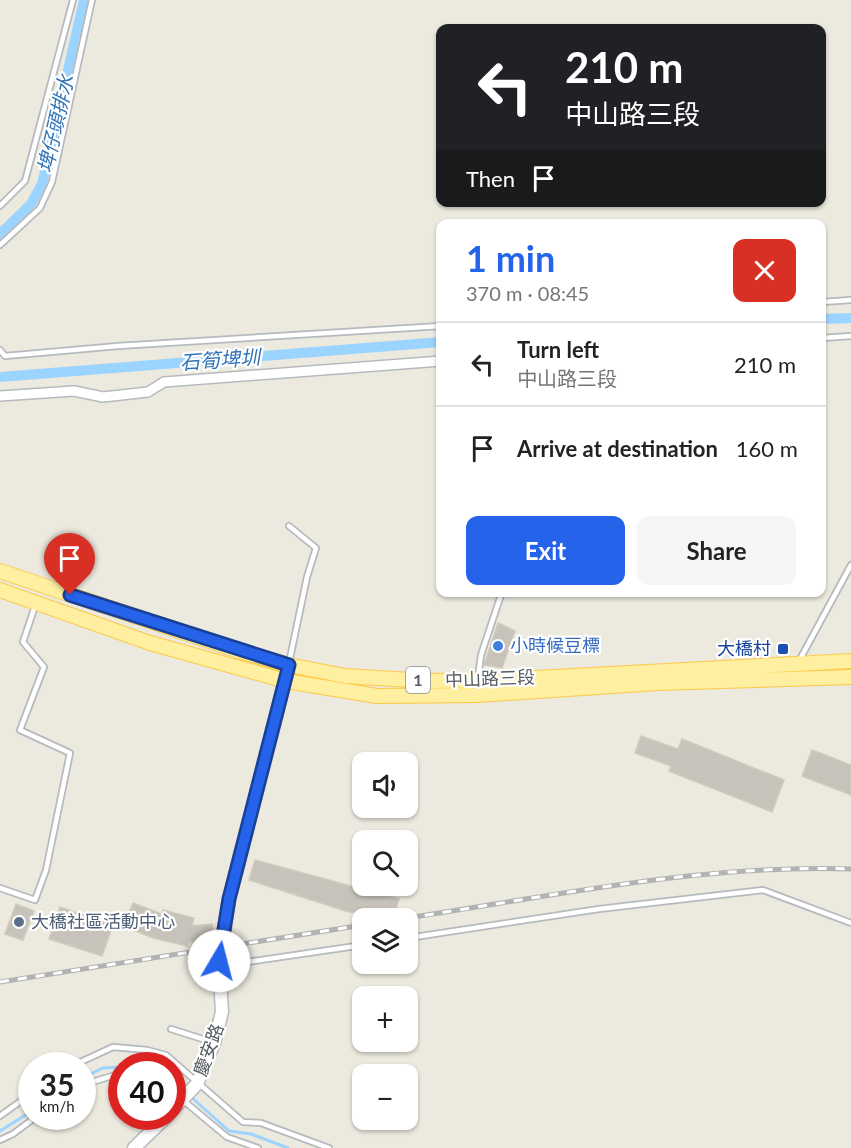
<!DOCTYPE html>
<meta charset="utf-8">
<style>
:root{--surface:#fff;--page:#f6f6f6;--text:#222;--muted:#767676;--line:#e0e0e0;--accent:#2563eb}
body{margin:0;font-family:Lato,"Noto Sans TC",sans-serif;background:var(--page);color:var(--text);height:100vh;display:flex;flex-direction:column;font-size:22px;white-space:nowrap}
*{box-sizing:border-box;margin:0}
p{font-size:20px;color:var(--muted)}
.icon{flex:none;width:33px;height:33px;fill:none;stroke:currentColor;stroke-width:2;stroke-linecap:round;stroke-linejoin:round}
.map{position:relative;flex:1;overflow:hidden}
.drawer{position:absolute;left:436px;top:219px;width:390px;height:378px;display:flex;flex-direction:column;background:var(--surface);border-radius:12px;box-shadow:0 2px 4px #0004}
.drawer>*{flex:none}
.top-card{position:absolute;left:436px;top:24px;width:390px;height:183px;border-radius:12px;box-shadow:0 2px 4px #0004;background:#202124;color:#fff;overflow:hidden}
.buttons{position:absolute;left:352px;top:752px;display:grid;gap:12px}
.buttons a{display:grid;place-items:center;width:66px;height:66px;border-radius:12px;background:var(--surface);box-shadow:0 2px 4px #0004;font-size:30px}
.speed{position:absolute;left:18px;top:1052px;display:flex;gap:12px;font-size:30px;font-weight:700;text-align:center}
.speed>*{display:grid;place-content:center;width:78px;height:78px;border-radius:50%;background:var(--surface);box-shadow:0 2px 4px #0004;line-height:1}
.speed small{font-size:15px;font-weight:400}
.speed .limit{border:9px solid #d22;background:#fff;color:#111}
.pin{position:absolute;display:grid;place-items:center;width:51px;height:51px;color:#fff;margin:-62px -26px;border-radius:50% 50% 50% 0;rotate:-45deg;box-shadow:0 0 6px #0007}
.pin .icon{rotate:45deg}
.me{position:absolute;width:66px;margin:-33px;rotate:8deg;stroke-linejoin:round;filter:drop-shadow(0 0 4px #0008)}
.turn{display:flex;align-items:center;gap:21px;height:126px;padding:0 30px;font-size:27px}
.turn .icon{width:78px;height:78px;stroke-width:2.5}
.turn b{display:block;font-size:42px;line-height:51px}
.then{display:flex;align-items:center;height:57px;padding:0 30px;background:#0003;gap:12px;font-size:22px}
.round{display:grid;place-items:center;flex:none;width:63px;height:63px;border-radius:12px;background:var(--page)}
.summary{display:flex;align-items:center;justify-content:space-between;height:102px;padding:0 30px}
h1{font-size:36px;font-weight:700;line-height:45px;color:var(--accent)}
.action{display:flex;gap:12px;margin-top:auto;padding:12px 30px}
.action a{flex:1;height:69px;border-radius:12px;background:var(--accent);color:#fff;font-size:24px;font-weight:700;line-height:69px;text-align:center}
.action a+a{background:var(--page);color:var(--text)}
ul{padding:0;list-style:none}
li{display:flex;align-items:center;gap:18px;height:84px;padding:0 30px;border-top:2px solid var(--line)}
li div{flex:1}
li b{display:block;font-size:22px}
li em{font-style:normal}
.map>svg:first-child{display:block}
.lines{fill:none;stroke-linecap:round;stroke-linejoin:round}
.stream{stroke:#9bd4ff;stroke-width:3}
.canal{stroke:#9bd4ff;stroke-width:10}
.building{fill:#c7c3bb;stroke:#d1cbbc;stroke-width:1.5}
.lane-casing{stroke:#b6babf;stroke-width:8}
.street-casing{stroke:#b6babf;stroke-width:12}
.secondary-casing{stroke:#b7bbc2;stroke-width:15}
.primary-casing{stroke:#fdc947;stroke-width:16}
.lane{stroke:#fff;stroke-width:4.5}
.street{stroke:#fff;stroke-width:9}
.secondary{stroke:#fff;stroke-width:12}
.primary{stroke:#ffefa0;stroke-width:14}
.rail-casing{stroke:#b1b2b2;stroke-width:5}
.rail{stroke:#fff;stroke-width:3;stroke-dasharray:9;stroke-linecap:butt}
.route-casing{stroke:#184099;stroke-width:15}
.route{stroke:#2563eb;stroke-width:10}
.shop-dot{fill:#3f7fe0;stroke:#fff;stroke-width:2}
.transit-dot{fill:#1a4fb4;stroke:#fff;stroke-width:2}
.service-dot{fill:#5c6f8a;stroke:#fff;stroke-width:2}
.labels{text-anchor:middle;stroke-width:4.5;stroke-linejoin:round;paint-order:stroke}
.shield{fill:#fff;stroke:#898d90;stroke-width:1.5}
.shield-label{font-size:16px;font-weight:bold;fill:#575c61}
.shop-label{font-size:18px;fill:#366cbe;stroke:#fff;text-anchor:start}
.transit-label{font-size:18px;fill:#164399;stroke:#fff;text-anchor:end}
.street-label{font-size:18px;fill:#575c61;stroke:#fff}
.service-label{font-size:18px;fill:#4e5e75;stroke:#fff;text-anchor:start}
.water-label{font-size:20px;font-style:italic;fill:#3174b8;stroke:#fff}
</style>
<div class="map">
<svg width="851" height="1148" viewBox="0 0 851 1148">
<rect width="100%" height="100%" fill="#ece9de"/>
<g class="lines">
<path class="stream" d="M82 1078 103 1068 122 1067
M172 1082 184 1091
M189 1095 229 1131 251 1134 288 1148
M0 1131 32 1111"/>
<path class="canal" d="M0 234 31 204 42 184 84 0
M822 319 851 318
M0 377 441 342"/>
</g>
<path class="building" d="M498 623 515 631 502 668 484 665Z
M641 736 678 749 682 739 784 780 772 812 669 771 671 766 635 753Z
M812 750 851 765V795L802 776Z
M255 860 399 899 394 916 374 917 349 912 249 880Z
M133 903 162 914 163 910 194 918 192 926 212 924 213 939 188 942 187 946 153 938 123 926Z
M16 904 34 911 23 940 5 934Z
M60 907 113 925 102 956 49 939Z"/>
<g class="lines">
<g class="lane-casing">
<path id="lane" d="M0 206 25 181 73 0
M0 245 40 208 52 182 92 0
M822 302 851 300
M822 338 851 336
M0 350 5 356 118 346 441 326
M289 526 316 548 307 577 289 663
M799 661 851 565
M478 677 481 655 502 592
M0 888 35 900 46 870 70 753 20 730 44 667 23 642 35 606
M408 938 599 909 763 890 851 923
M220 961 240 963 363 945
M171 1029 212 1042
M74 1065 113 1047 147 1050 166 1055 243 1122 261 1123 329 1148
M82 1085 122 1073
M172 1091 227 1137 258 1148
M0 1116 32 1093
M0 1140 13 1134 37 1116"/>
</g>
<g class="street-casing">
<path id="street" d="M0 396 74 391 103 397 148 392 164 382 441 361"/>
</g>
<g class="secondary-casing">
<path id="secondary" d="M172 1110 197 1084 214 1043 222 1012 219 961 229 899 289 665
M134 1148 167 1116"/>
</g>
<g class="primary-casing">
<path id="primary" d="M0 571 236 650 289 665 345 676 427 681 501 680 851 661
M0 590 150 643 286 681 377 696 477 695 657 683 851 677"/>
</g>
<use href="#lane" class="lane"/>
<use href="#street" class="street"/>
<use href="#secondary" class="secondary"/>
<use href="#primary" class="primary"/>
<g class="rail-casing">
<path id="rail" d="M407 918C554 896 702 864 851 869
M0 982 363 925"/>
</g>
<use href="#rail" class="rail"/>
</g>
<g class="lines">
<g class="route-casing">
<path id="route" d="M70 595 289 665 229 899 219 961"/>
</g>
<use href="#route" class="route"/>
</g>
<circle class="shop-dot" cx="498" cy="646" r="6"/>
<rect class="transit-dot" x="777" y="643" width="12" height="12" rx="3"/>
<circle class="service-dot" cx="19" cy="922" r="6"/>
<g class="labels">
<rect class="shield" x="406" y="667" width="24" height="26" rx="4.5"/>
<g class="shield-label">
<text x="418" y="686">1</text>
</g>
<g class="shop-label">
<text x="510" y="652">小時候豆標</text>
</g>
<g class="transit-label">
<text x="771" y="655">大橋村</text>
</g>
<g class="street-label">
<text transform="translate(490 679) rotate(-2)" y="6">中山路三段</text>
<text transform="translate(209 1050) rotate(-70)" y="6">慶安路</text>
</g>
<g class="service-label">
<text x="31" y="928">大橋社區活動中心</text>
</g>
<g class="water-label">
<text transform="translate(56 124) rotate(-77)" y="7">埤仔頭排水</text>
<text transform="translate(220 360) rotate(-4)" y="7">石筍埤圳</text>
</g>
</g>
</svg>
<div class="buttons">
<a><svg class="icon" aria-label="sound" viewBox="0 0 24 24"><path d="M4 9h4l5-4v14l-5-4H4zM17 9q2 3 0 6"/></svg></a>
<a><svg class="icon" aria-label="search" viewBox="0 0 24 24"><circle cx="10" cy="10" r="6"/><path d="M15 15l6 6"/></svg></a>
<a><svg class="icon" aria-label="layers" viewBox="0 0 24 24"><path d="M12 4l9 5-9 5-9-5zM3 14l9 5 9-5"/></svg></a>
<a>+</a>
<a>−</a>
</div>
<div class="speed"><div>35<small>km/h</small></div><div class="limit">40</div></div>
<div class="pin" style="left:70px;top:595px;background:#d93025"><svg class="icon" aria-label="arrive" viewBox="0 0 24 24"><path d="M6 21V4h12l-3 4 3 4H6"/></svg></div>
<svg class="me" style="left:219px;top:961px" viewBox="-20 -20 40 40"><circle r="19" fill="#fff"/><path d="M0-13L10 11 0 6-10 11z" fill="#2563eb"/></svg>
<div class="top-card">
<div class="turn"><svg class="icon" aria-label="left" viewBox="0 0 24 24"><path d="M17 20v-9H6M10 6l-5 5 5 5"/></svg><div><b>210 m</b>中山路三段</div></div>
<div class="then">Then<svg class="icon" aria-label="arrive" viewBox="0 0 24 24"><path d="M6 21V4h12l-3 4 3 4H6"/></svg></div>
</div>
<section class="drawer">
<div class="summary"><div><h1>1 min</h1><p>370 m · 08:45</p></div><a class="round" style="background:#d93025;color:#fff"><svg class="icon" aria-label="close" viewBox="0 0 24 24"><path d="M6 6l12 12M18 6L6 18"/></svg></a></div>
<ul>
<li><svg class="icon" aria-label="left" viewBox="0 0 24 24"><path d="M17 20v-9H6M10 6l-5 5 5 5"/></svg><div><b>Turn left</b><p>中山路三段</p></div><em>210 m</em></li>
<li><svg class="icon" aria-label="arrive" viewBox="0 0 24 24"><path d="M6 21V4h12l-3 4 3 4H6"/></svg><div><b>Arrive at destination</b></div><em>160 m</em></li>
</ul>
<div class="action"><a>Exit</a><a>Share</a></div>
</section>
</div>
